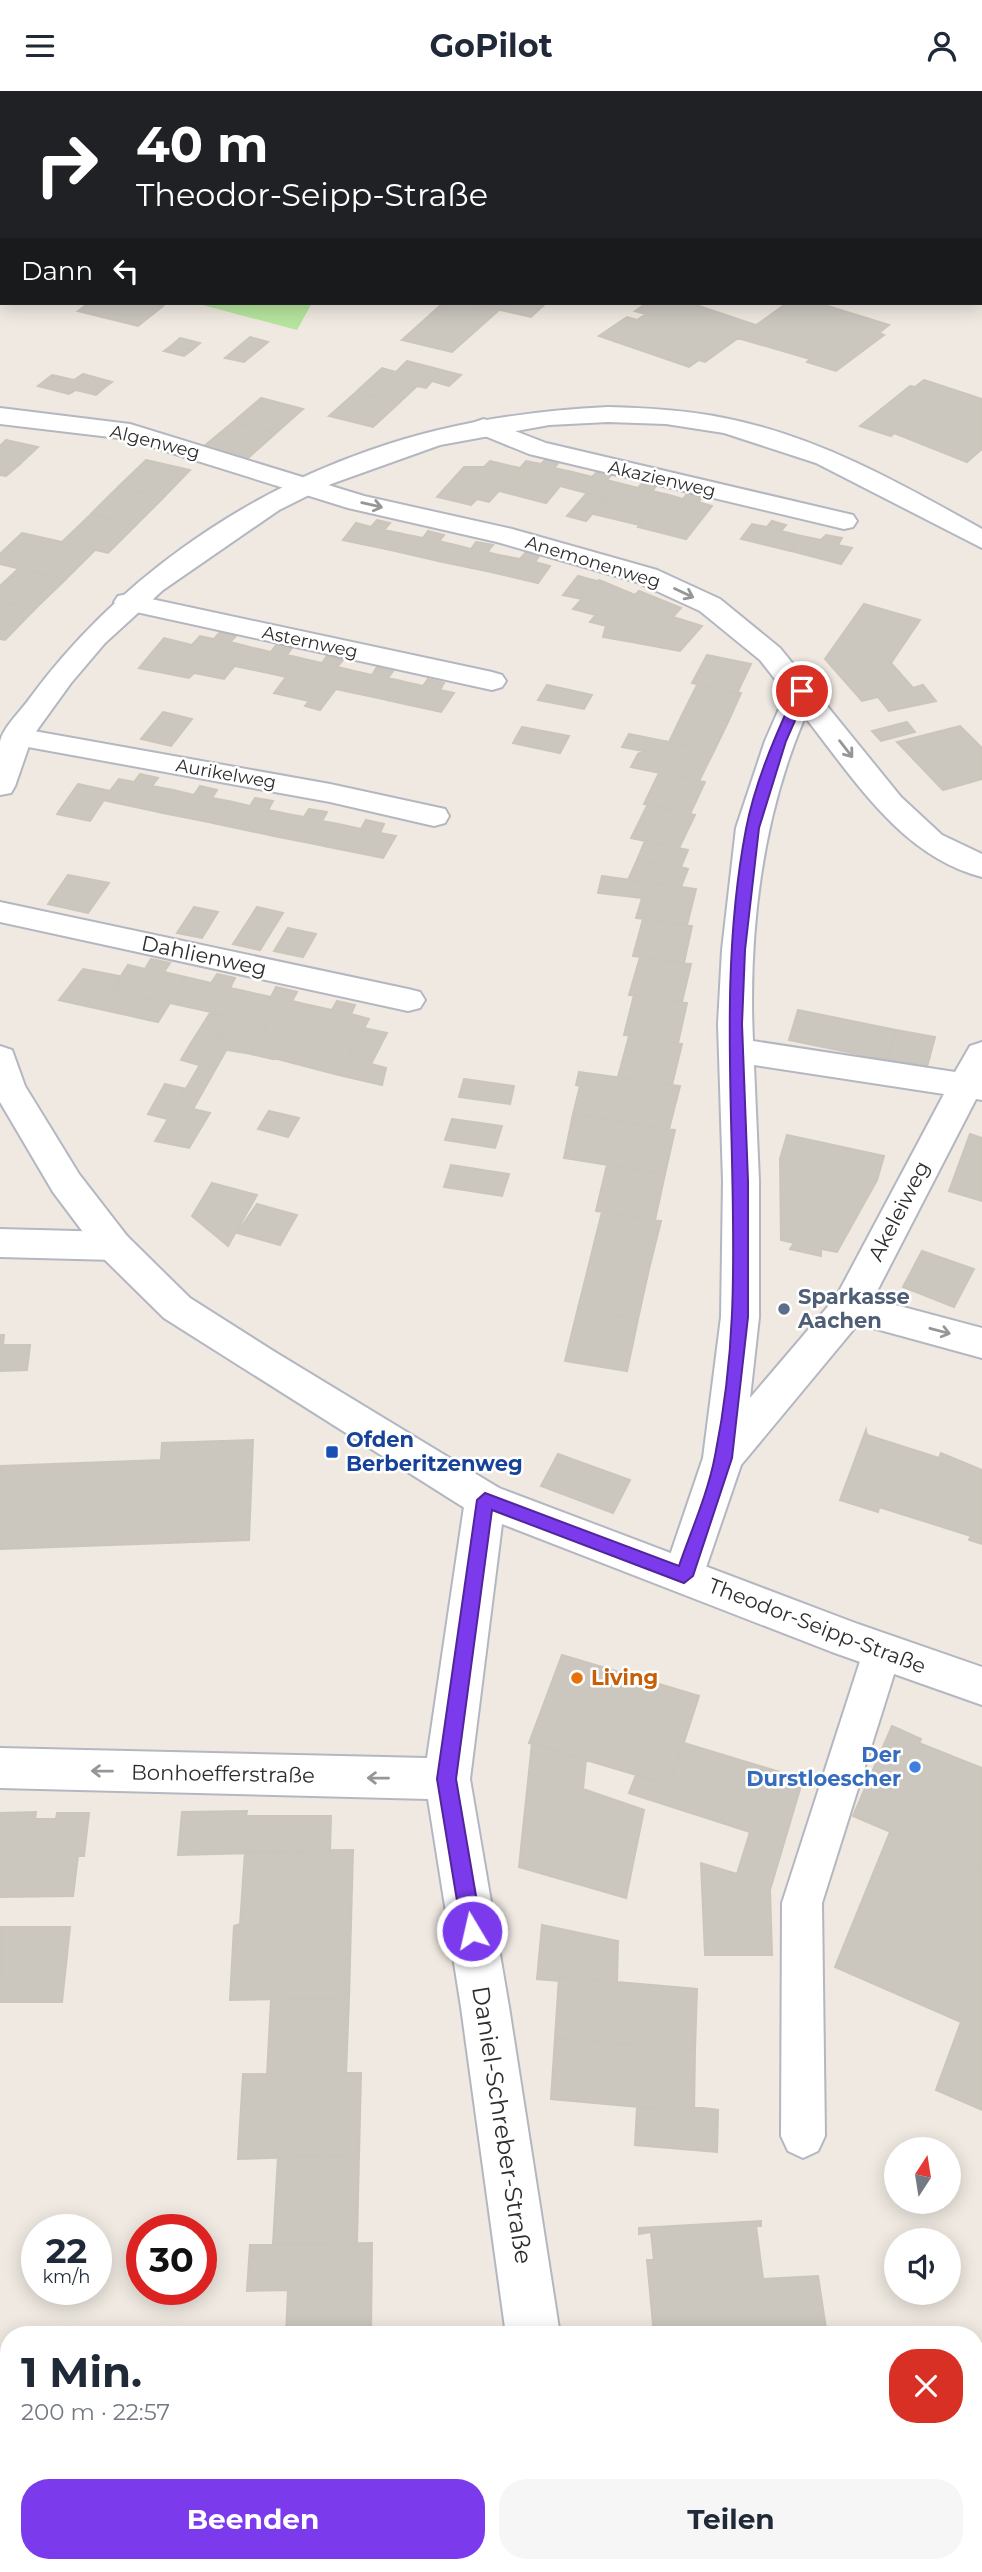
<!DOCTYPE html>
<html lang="de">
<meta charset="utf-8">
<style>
:root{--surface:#fff;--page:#f6f6f7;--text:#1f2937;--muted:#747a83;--accent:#7c3aed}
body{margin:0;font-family:Montserrat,sans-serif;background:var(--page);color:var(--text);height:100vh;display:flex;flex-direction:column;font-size:26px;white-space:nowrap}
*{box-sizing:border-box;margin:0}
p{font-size:23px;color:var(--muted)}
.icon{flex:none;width:38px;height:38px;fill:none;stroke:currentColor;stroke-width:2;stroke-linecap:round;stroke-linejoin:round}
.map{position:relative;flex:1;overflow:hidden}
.side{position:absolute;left:0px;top:2235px;width:984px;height:247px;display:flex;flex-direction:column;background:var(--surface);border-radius:28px 28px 0 0;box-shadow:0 4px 18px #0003}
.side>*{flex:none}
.top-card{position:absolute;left:0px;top:0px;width:984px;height:214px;box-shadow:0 4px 18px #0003;background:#202124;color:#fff;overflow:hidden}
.needle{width:46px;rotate:12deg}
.fabs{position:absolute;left:884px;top:2046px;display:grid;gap:14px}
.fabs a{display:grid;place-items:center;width:77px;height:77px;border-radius:50%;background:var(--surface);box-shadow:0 4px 18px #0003;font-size:35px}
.speed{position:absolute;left:21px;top:2123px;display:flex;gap:14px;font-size:35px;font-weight:700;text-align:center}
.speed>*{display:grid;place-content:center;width:91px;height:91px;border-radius:50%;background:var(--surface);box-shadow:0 4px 18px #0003;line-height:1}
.speed small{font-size:18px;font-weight:400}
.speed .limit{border:10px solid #d22;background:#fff;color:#111}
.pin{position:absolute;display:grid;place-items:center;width:60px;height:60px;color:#fff;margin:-30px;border:4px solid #fff;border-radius:50%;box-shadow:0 2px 7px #0007}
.me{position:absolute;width:77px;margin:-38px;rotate:351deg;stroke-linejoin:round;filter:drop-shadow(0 0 5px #0008)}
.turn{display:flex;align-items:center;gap:24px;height:147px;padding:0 21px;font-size:32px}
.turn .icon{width:91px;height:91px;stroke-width:2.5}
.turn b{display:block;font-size:49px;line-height:60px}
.then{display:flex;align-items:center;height:66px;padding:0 21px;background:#0003;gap:14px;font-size:26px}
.round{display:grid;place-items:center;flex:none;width:74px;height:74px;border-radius:28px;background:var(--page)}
.head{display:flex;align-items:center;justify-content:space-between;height:119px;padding:0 21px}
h1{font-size:42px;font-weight:700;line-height:52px}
.action{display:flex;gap:14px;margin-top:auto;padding:14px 21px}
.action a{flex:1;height:80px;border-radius:28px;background:var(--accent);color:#fff;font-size:28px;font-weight:700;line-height:80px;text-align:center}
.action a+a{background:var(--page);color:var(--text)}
header{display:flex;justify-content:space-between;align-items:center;height:91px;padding:0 21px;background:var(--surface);font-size:32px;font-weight:700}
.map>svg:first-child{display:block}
.green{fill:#b6e59e}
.building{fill:#cbc7bf;stroke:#cbc5ba;stroke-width:2}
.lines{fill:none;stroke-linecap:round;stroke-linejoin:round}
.service-casing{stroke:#b4b7c1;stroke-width:4}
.minor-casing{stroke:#b4b7c1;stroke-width:4}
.tertiary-casing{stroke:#b4b7c1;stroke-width:4}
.service{fill:#fff;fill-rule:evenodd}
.minor{fill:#fff;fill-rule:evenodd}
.tertiary{fill:#fff;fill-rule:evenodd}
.oneway{stroke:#969696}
.route{fill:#7c3aed;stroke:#51269a;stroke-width:2}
.service-dot{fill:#5c6f8a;stroke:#fff;stroke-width:2.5}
.transit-dot{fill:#1a4fb4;stroke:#fff;stroke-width:2.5}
.food-dot{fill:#e8710a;stroke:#fff;stroke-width:2.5}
.shop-dot{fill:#3f7fe0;stroke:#fff;stroke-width:2.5}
.labels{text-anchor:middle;stroke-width:5;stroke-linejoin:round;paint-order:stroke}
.far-street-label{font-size:18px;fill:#2e2e2e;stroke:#fff}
.street-label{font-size:21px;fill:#2e2e2e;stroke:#fff}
.service-label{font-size:21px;font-weight:bold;fill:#4e5e75;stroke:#fff;text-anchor:start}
.transit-label{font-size:21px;font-weight:bold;fill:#164399;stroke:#fff;text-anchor:start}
.food-label{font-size:21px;font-weight:bold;fill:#c56008;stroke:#fff;text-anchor:start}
.shop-label{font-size:21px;font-weight:bold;fill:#366cbe;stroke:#fff;text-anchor:end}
.near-street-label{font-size:24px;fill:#2e2e2e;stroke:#fff}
</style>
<header><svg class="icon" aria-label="menu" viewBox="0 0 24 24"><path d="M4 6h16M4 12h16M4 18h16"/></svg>GoPilot<svg class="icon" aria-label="person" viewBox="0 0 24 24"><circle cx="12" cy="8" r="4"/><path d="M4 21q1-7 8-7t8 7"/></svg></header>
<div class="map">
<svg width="982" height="2481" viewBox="0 0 982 2481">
<rect width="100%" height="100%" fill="#efe9e1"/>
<path class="green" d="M0 0H936L2 2 0 193Z
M195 212H312L297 239Z"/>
<path class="building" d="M89 212H150L163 215 138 235 78 220Z
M443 212H471L499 219 452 261 402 249Z
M471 212H546L531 226Z
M647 212H690L756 234 705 271 699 269 689 276 599 245 627 226 637 229 646 223 635 220Z
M787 212H818L889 234 879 242 884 244 836 280 807 271 810 268 738 247Z
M250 246 268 251 244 271 225 267Z
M180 247 200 252 192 259 172 254Z
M172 254 192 259 184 265 164 260Z
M407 270 461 284 449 295 432 290 426 297 417 295 399 312 356 301 382 277 396 281Z
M83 283 112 291 104 297 74 289Z
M52 284 74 289 104 297 96 304 76 299 69 303 38 295Z
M924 289 982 308V358L967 371 894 342 891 345 860 335 910 295 915 296Z
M356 301 399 312 373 336 329 325Z
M261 307 303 318 276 342 233 331Z
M233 331 276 342 247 368 203 356Z
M6 349 38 356 20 373 0 369V355Z
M546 368 559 371 554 377 573 381 560 395 514 384 526 370 541 373Z
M0 369 20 373 6 385 0 384Z
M146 369 190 379 164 406 118 396Z
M490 370 520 377 489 411 477 408 471 414 437 406 464 376H484Z
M598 380 612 383 607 389 618 392 606 407 560 395 573 381 592 386Z
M514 384 560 395 546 412 499 400Z
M643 391 657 394 652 400 665 403 639 434 593 423 618 392 638 397Z
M118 396 164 406 136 434 91 423Z
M587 402 606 407 586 430 567 425Z
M688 402 703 406 698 411 712 415 686 448 638 436 665 403 683 408Z
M91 423 136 434 108 462 62 451Z
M377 429 390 432 384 439 403 443 390 459 343 449 356 432 371 436Z
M772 430 786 434 781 440 802 445 791 460 741 448 752 433 767 436Z
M428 440 444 444 439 450 451 453 438 470 390 459 403 443 423 447Z
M22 442 62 451 95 459 65 489 0 473V463Z
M826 444 842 447 838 454 852 457 841 473 791 460 802 445 821 449Z
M476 451 493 454 487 461 499 464 486 480 438 470 451 453 471 458Z
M526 461 540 464 535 471 550 475 538 492 486 480 499 464 520 468Z
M19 477 65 489 35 518 0 510V495Z
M578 485 597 490 581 508 563 504Z
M599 489 635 504 639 500 681 517 659 542 631 535 628 540 590 531 596 524 573 518Z
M0 510 35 518 5 549 0 548Z
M864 513 920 529 891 572 913 597 923 594 936 610 889 620 878 606 862 610 825 568Z
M673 526 702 535 680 560 637 552 645 539 659 542Z
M606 535 628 540 631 535 645 539 637 552 603 546Z
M220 541 236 545 230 551 250 556 224 588 194 582 189 587 139 577 164 547 192 554 200 545 214 548Z
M276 554 292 557 287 564 300 567 286 586 235 575 250 556 271 561Z
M707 564 751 573 737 602 692 592Z
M327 565 343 569 337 576 350 579 320 619 305 615 309 610 274 602 300 567 322 572Z
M377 576 393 580 388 587 401 590 387 609 336 598 350 579 372 584Z
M428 588 444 592 440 599 454 602 441 621 387 609 401 590 423 595Z
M547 594 592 604 584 618 538 609Z
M697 594 741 602 728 631 683 622Z
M163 621 192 628 171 655 141 648Z
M683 622 728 631 714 660 669 651Z
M907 631 915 641 881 650 872 640Z
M960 635 982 657V688L943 699 897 651Z
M522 636 569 645 560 662 513 652Z
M629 643 714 660 699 690 631 676 638 663 643 660 622 656Z
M659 682 705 691 690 723 644 713Z
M140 683 158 687 152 695 173 699 158 721 103 709 119 688 134 691Z
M78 693 110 700 90 730 57 723Z
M200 695 217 699 212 707 228 710 213 732 158 721 173 699 194 704Z
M255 707 273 710 268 719 283 722 269 744 213 732 228 710 250 715Z
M648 713 695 724 679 757 631 747Z
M309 718 327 721 322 730 338 733 324 755 269 744 283 722 304 726Z
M366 729 384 733 380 742 396 745 383 767 324 755 338 733 361 738Z
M645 750 688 759 681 776 637 769Z
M637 769 681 776 688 778 681 796 628 789Z
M68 784 109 792 88 822 48 813Z
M602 785 696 798 687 834 636 827 642 807 598 802Z
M194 816 218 821 202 847 177 842Z
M257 816 283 822 260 859 233 853Z
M643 828 692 835 684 872 633 865Z
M288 837 316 843 303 866 274 860Z
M640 866 691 873 682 911 629 904Z
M151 868 170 872 164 881 185 886 170 912 112 899 128 874 145 878Z
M83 878 119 885 112 899 170 912 158 931 59 909Z
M217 883 235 887 230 897 244 900 230 925 170 912 185 886 211 892Z
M276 896 297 901 292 910 304 913 273 968 251 963 268 934 230 925 244 900 271 906Z
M634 904 687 912 678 952 624 944Z
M337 910 355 914 351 923 369 928 339 984 274 967 304 913 332 919Z
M798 919 896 939 887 969 789 949Z
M210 922 230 925 210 956 191 952Z
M230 925 268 934 251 963 227 959 232 949 217 945Z
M364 937 387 942 371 973 386 977 382 994 339 984Z
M896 939 935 946 927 976 887 969Z
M217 945 232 949 193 1018 210 1022 189 1057 155 1050Z
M629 945 682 953 672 994 618 986Z
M191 952 210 956 199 974 181 969Z
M579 981 680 995 669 1038 573 1023 580 995 576 994Z
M464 988 514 995 510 1013 459 1006Z
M165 993 186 998 168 1028 148 1023Z
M269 1020 299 1027 288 1046 258 1038Z
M573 1023 675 1039 665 1083 564 1067Z
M452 1028 502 1035 495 1057 445 1049Z
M970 1043 982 1047V1110L949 1100Z
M787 1044 884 1065 877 1089 837 1161 821 1158V1165L790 1158 794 1152 781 1149 780 1068Z
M451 1074 509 1083 502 1105 444 1096Z
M607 1074 665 1083 655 1129 596 1120Z
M212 1092 257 1104 228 1155 192 1125Z
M257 1113 297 1124 280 1154 237 1142Z
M602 1121 661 1130 649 1178 590 1169Z
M922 1160 974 1178 954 1216 903 1196Z
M590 1169 649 1178 638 1228 578 1217Z
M578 1217 638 1228 627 1280 565 1270Z
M0 1244H4L3 1254H30L27 1279 0 1280Z
M866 1339 867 1344 939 1367 941 1362 982 1379V1453L969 1449 971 1445 879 1416 878 1421 840 1409Z
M253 1349 249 1449 0 1458V1375L161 1369 162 1352Z
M558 1363 630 1389 613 1422 541 1395Z
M562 1564 699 1605 670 1694 529 1652Z
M892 1635 921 1648 919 1652 982 1677V1780L853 1725Z
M532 1652 586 1669 583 1698 644 1719 626 1807 519 1776Z
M684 1652 803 1688 770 1799 772 1864H705L701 1772 737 1783 750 1741 629 1702 636 1684 670 1694Z
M247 1720 246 1725H331L330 1760 178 1764 182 1721Z
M36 1721 35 1728H56L57 1722H89L84 1765H78L73 1805 0 1806V1722Z
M890 1741 982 1780V2019L936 1999 961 1931 835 1876Z
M353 1759 351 1833H240L245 1760Z
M240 1833H351L349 1907 230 1909 234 1835Z
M542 1834 618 1850 617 1891 559 1886V1890L537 1888Z
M1 1836H70L62 1911H0Z
M559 1886 697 1898 695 1959 555 1947Z
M349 1907 346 1984H267L271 1908Z
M555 1947 695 1959 694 2021 551 2008Z
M347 1982H361L359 2064 238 2068 243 1983 346 1984Z
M637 2016 694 2021V2016L718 2019 717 2061 635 2054Z
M359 2064 357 2151 273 2153 278 2066Z
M761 2130V2135H756L763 2188 818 2185 827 2244H654L647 2169H654L651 2141 639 2143V2137Z
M372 2152 371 2243 286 2244 288 2199 247 2200 250 2154Z
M229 2473H383V2481H229Z
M793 2473H870V2481H793Z"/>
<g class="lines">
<g class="service-casing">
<path id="service" d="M882 1545 895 1550 901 1561 822 1812 825 2045 818 2060 803 2067 788 2060 781 2045 782 1812 863 1561 869 1550Z"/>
</g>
<g class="minor-casing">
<path id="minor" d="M0 317 130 333 364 405 512 438 657 479 720 508 780 557 901 706 942 744 982 763V786C901 765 854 688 805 626 762 726 748 841 753 950L955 981 970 955 982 951V1009L976 1008 873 1208 982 1237V1267L858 1233 741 1374 699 1497 684 1503 669 1497 663 1485 703 1367 721 1226 723 1090 718 933 722 859 736 737 765 650 786 602 760 569 700 520 637 491 497 451 348 417 127 348 0 333ZM754 974 944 1003 836 1206 750 1307 759 1226V1090Z
M484 328 546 352 853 424 857 430 853 436 844 438 529 363 475 341 471 336 475 331Z
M128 503 492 581 502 584 506 590 502 596 492 599 118 517 114 511 118 505Z
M17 637 330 693 445 718 449 725 445 732 434 735 330 711 6 652 2 646 6 640Z
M0 811 408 898 420 901 425 909 420 917 408 920 0 831Z
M0 1138 114 1141 127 1145 133 1155 127 1165 114 1169 0 1166Z
M485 1392 499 1397 505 1409 470 1688 509 1916 560 2244H506L461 1916 428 1708 0 1697V1657L427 1667 465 1409 471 1397Z
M540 2473H596L597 2481H541Z"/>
</g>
<g class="tertiary-casing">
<path id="tertiary" d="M955 0H975V2H955Z
M608 316C647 317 686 319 724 327 817 345 900 392 982 438V457L816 372 724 342 666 333 608 331 549 334 440 354 331 393 279 419 163 499 105 552 71 592 32 646 15 695 11 702 0 704C0 688 0 667 0 651 3 636 21 620 30 607 113 494 236 406 368 360 446 332 526 320 608 316Z
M0 955 12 959 25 995 79 1083 127 1145 190 1207 275 1261 499 1397 858 1533 982 1576V1614L832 1561 471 1421 164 1227 101 1165 53 1101 0 1011Z"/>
</g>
<use href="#service" class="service"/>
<use href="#minor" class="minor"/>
<use href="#tertiary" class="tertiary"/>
</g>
<defs><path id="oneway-shaft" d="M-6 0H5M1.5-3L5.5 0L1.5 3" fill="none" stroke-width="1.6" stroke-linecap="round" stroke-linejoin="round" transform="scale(1.75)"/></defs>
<g class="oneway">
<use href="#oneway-shaft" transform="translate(372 414) rotate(13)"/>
<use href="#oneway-shaft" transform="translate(684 502) rotate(25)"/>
<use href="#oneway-shaft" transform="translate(846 658) rotate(52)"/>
<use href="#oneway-shaft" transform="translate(940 1240) rotate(15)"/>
<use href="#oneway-shaft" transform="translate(102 1680) rotate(-179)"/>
<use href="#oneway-shaft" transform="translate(378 1687) rotate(-179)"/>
</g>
<path class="route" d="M802 596 808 600 786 650 759 737 745 859 742 933 748 1090V1226L732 1367 693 1485 684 1492 492 1419 456 1688 482 1840 479 1847 472 1849 465 1847 462 1840 437 1688 477 1409 485 1402 679 1475C691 1440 708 1402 715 1365 724 1320 730 1269 732 1223 739 1062 715 899 746 738 755 691 776 643 796 600Z"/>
<circle class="service-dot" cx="784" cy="1218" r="7"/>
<rect class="transit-dot" x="325" y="1354" width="14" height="14" rx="3.5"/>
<circle class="food-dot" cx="577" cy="1587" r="7"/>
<circle class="shop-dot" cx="915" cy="1676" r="7"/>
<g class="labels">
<g class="far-street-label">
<text transform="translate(155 351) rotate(14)" y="6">Algenweg</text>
<text transform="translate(662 388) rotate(13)" y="6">Akazienweg</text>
<text transform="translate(593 471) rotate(17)" y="6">Anemonenweg</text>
<text transform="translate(310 551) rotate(12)" y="6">Asternweg</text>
<text transform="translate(226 683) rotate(10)" y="6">Aurikelweg</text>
</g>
<g class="street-label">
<text transform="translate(204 865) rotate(12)" y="7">Dahlienweg</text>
<text transform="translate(899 1120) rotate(-63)" y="7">Akeleiweg</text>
<text transform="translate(817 1535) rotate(21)" y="7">Theodor-Seipp-Straße</text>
<text transform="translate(223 1683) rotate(1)" y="7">Bonhoefferstraße</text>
</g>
<g class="service-label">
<text x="798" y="1213">Sparkasse<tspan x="798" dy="24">Aachen</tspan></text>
</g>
<g class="transit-label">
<text x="346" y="1356">Ofden<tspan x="346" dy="24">Berberitzenweg</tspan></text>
</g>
<g class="food-label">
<text x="591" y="1594">Living</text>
</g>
<g class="shop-label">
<text x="901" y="1671">Der<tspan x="901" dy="24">Durstloescher</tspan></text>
</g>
<g class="near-street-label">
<text transform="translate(502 2034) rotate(81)" y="8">Daniel-Schreber-Straße</text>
</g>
</g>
</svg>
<div class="fabs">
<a><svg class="needle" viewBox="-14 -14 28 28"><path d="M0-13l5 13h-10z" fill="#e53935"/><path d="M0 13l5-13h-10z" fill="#747a83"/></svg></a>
<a><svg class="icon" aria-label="sound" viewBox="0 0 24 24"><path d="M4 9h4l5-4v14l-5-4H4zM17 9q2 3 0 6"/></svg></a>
</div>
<div class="speed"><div>22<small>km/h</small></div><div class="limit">30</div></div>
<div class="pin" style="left:802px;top:600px;background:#d93025"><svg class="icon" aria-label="arrive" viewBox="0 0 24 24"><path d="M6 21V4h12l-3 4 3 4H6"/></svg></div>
<svg class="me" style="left:472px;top:1840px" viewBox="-20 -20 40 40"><circle r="17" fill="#7c3aed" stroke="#fff" stroke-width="3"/><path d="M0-11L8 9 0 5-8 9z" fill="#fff"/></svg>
<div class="top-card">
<div class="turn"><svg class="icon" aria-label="right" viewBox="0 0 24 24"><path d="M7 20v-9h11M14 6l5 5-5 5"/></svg><div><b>40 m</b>Theodor-Seipp-Straße</div></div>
<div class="then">Dann<svg class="icon" aria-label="left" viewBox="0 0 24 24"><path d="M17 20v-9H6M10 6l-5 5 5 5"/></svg></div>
</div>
<section class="side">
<div class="head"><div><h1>1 Min.</h1><p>200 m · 22:57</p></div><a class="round" style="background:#d93025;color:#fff"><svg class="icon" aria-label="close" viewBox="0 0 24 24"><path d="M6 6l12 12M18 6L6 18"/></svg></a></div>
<div class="action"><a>Beenden</a><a>Teilen</a></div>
</section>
</div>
